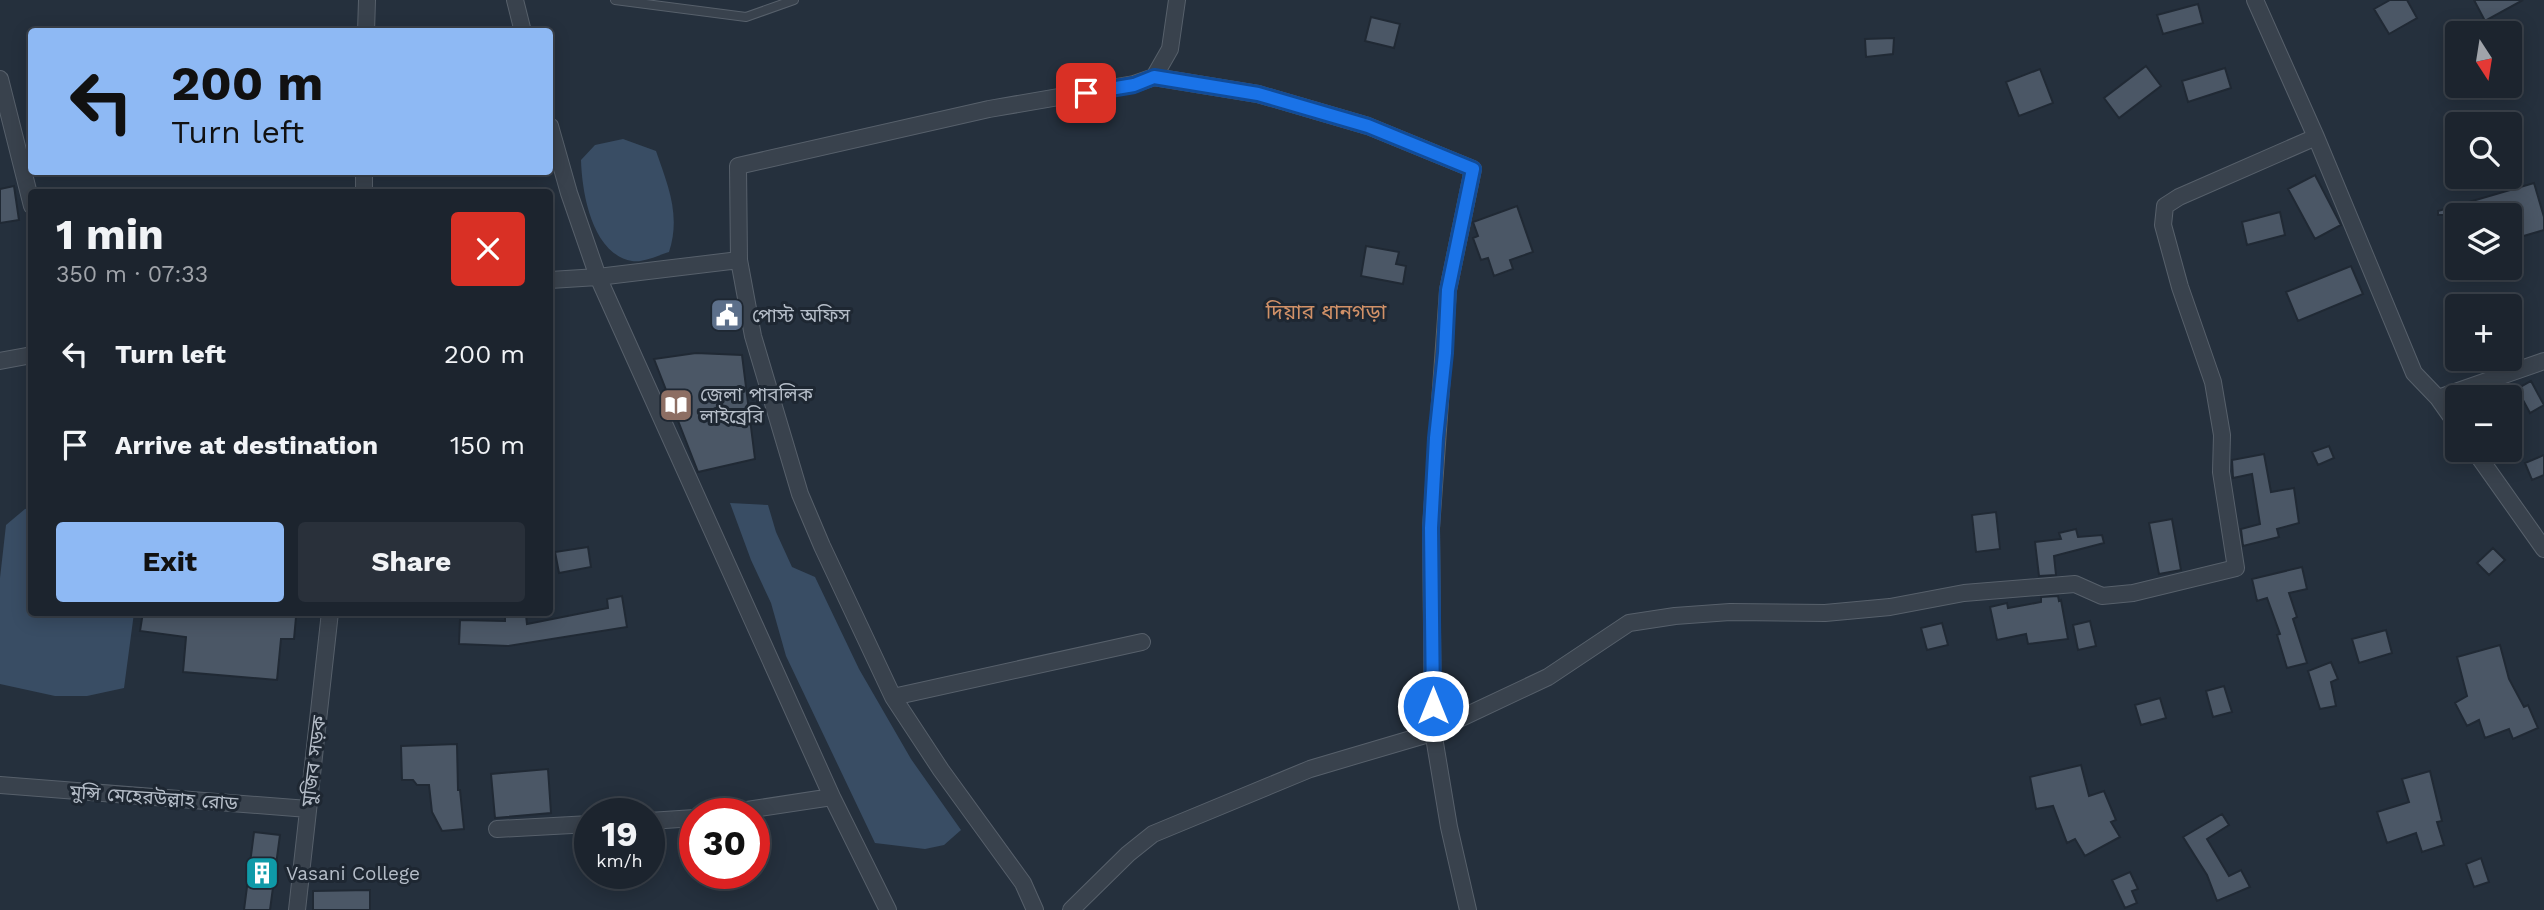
<!DOCTYPE html>
<meta charset="utf-8">
<style>
:root{--surface:#1c242e;--page:#29303a;--text:#f1f3f6;--muted:#a0a4aa;--line:#3a414a;--accent:#8eb9f4}
body{margin:0;font-family:"Work Sans","Noto Sans Bengali",sans-serif;background:var(--page);color:var(--text);height:100vh;display:flex;flex-direction:column;font-size:26px;white-space:nowrap}
*{box-sizing:border-box;margin:0}
p{font-size:23px;color:var(--muted)}
.icon{flex:none;width:38px;height:38px;fill:none;stroke:currentColor;stroke-width:2;stroke-linecap:round;stroke-linejoin:round}
.map{position:relative;flex:1;overflow:hidden}
.side{position:absolute;left:28px;top:189px;width:525px;height:427px;display:flex;flex-direction:column;background:var(--surface);border-radius:7px;box-shadow:0 4px 18px #0003,0 0 0 2px var(--line)}
.side>*{flex:none}
.banner{position:absolute;left:28px;top:28px;width:525px;height:147px;border-radius:7px;box-shadow:0 4px 18px #0003,0 0 0 2px var(--line);background:#8eb9f4;color:#111;overflow:hidden}
.needle{width:46px;rotate:168deg}
.fabs{position:absolute;left:2445px;top:21px;display:grid;gap:14px}
.fabs a{display:grid;place-items:center;width:77px;height:77px;border-radius:7px;background:var(--surface);box-shadow:0 4px 18px #0003,0 0 0 2px var(--line);font-size:35px}
.speed{position:absolute;left:574px;top:798px;display:flex;gap:14px;font-size:35px;font-weight:700;text-align:center}
.speed>*{display:grid;place-content:center;width:91px;height:91px;border-radius:50%;background:var(--surface);box-shadow:0 4px 18px #0003,0 0 0 2px var(--line);line-height:1}
.speed small{font-size:18px;font-weight:400}
.speed .limit{border:10px solid #d22;background:#fff;color:#111}
.pin{position:absolute;display:grid;place-items:center;width:60px;height:60px;color:#fff;margin:-30px;border-radius:14px;box-shadow:0 4px 10px #0006}
.me{position:absolute;width:77px;margin:-38px;rotate:0deg;stroke-linejoin:round;filter:drop-shadow(0 0 5px #0008)}
.turn{display:flex;align-items:center;gap:24px;height:147px;padding:0 28px;font-size:32px}
.turn .icon{width:91px;height:91px;stroke-width:2.5}
.turn b{display:block;font-size:49px;line-height:60px}
.round{display:grid;place-items:center;flex:none;width:74px;height:74px;border-radius:7px;background:var(--page)}
.summary{display:flex;align-items:center;justify-content:space-between;height:119px;padding:0 28px}
h1{font-size:42px;font-weight:700;line-height:52px}
.primary-button{display:flex;gap:14px;margin-top:auto;padding:14px 28px}
.primary-button a{flex:1;height:80px;border-radius:7px;background:var(--accent);color:#111;font-size:28px;font-weight:700;line-height:80px;text-align:center}
.primary-button a+a{background:var(--page);color:var(--text)}
ul{padding:0;list-style:none}
li{display:flex;align-items:center;gap:21px;height:91px;padding:0 28px}
li div{flex:1}
li b{display:block;font-size:26px}
li em{font-style:normal}
.map>svg:first-child{display:block}
.water{fill:#394d64}
.building{fill:#4b5766;stroke:#202934;stroke-width:2}
.lines{fill:none;stroke-linecap:round;stroke-linejoin:round}
.service-casing{stroke:#57606b;stroke-width:10}
.minor-casing{stroke:#57606b;stroke-width:18}
.service{stroke:#39424d;stroke-width:8}
.minor{stroke:#39424d;stroke-width:16}
.route-casing{stroke:#114b97;stroke-width:18}
.route{stroke:#1a73e8;stroke-width:12}
.labels{text-anchor:middle;stroke-width:6;stroke-linejoin:round;paint-order:stroke}
.poi-label{font-size:19px;fill:#b5bdc8;stroke:#1e2732;text-anchor:start}
.street-label{font-size:19px;fill:#b5bdc8;stroke:#1e2732}
.neighbourhood-label{font-size:21px;fill:#d19168;stroke:#1e2732}
</style>
<div class="map">
<svg width="2544" height="910" viewBox="0 0 2544 910">
<rect width="100%" height="100%" fill="#25303d"/>
<path class="water" d="M623 139 656 151C668 186 681 215 669 252 659 255 643 263 632 261 592 254 582 193 581 160L595 145Z
M730 503 768 505 776 532 792 567 815 577 859 669 911 759 961 830 944 845 925 849 875 843 786 656 771 603 751 560Z
M31 508 32 612 134 613 124 688 87 696H55L0 684V578L6 525 25 509Z"/>
<path class="building" d="M2390 0H2407L2417 18 2389 34 2374 9Z
M2474 0H2523L2485 21Z
M2198 4 2203 23 2163 34 2157 15Z
M1371 17 1400 24 1394 48 1365 41Z
M1894 38 1893 54 1866 57 1865 39Z
M2146 66 2161 86 2119 118 2104 98Z
M2225 68 2231 88 2188 102 2182 81Z
M2040 69 2053 103 2019 116 2006 82Z
M2315 175 2341 225 2315 239 2288 189Z
M2534 183 2544 217V230L2510 240V215H2438V211Z
M14 186 19 220 0 223V189Z
M1517 206 1533 252 1510 260 1513 269 1494 276 1488 258 1481 260 1473 238 1478 236 1473 222Z
M2280 212 2285 235 2247 245 2242 222Z
M1366 246 1399 252 1396 264 1406 266 1403 284 1361 276Z
M2351 266 2363 294 2298 321 2286 292Z
M696 353 742 355 755 459 698 472 654 359Z
M2531 381 2544 405 2530 413 2517 389Z
M2329 446 2334 458 2318 465 2312 452Z
M2264 454 2271 492 2294 488 2299 523 2277 529 2279 537 2243 546 2241 529 2260 524 2252 474 2233 478 2232 460Z
M2544 455V475L2532 480 2525 463Z
M1996 512 2000 549 1976 552 1972 515Z
M2172 519 2181 570 2159 574 2149 523Z
M2076 529 2078 537 2102 535 2104 543 2054 556 2056 575 2039 576 2035 542 2061 539 2059 533Z
M588 547 591 567 559 573 555 552Z
M2493 548 2505 560 2489 575 2477 563Z
M2302 567 2307 589 2289 593 2297 617 2293 619 2307 663 2287 668 2277 635 2280 634 2267 598 2257 601 2252 579Z
M622 596 627 627 508 646 459 644 460 620 505 621V617L526 615 527 624 608 608 607 599Z
M2058 596 2059 601 2061 600 2068 639 2028 644 2026 634 1997 640 1990 607 2007 603 2008 608 2041 602V597Z
M143 612H272V616L296 617 294 639H281L277 680 183 672 186 637 140 631Z
M2090 621 2096 646 2078 650 2073 625Z
M1942 623 1948 645 1927 650 1921 628Z
M2386 630 2392 653 2359 663 2352 639Z
M2500 645 2509 679 2524 707 2528 705 2538 728 2513 739 2509 729 2485 738 2479 720 2467 726 2455 703 2467 696 2457 657Z
M2331 662 2338 679 2331 682 2336 706 2320 709 2308 671Z
M2224 686 2232 712 2213 717 2206 691Z
M2160 698 2166 718 2141 725 2135 705Z
M457 744 458 790H460L464 829 442 831 432 812 429 785H417L413 780H402L401 746Z
M2081 765 2089 796 2104 791 2116 820 2111 822 2120 837 2085 856 2075 839 2067 843 2053 806 2036 809 2030 777Z
M548 769 551 813 495 818 491 774Z
M2430 771 2442 821 2437 822 2444 845 2422 852 2416 833 2387 843 2377 812 2409 802 2402 779Z
M2222 814 2229 825 2207 839 2229 876 2241 870 2250 887 2217 901 2207 875 2183 837Z
M254 832 280 835 270 910H244Z
M2481 858 2489 882 2474 887 2466 864Z
M2130 872 2138 889 2132 891 2137 903 2125 908 2112 880Z
M370 890V910H313V891Z"/>
<g class="lines">
<g class="service-casing">
<path id="service" d="M615 0 746 17 794 0"/>
</g>
<g class="minor-casing">
<path id="minor" d="M515 0 523 32
M2255 0 2316 137 2414 373 2438 398 2457 425
M366 32 367 0
M1154 77 1258 94 1368 126 1473 169 1448 290 1431 528 1433 731 1449 827 1468 910
M0 79 32 206
M550 126 569 193 598 277 832 797 888 910
M364 192V172
M550 280 598 277 739 260
M0 361 32 355
M2438 398 2544 361
M2474 450 2544 549
M893 697 1142 642
M0 785 308 809
M721 814 832 797
M649 821 695 818
M497 829 590 824
M297 910 330 612
M1035 910 1023 883 941 770 893 697 822 546 800 494 753 336 739 260 738 166 989 109 1134 84 1154 77 1170 49 1177 0
M1071 910 1128 854 1153 834 1310 769 1425 735 1548 677 1629 623 1675 616 1730 612 1825 613 1890 607 1964 593 2075 584 2102 596 2133 593 2236 568 2221 472 2222 435 2213 382 2180 287 2163 225 2165 206 2179 197 2316 137"/>
</g>
<use href="#service" class="service"/>
<use href="#minor" class="minor"/>
</g>
<g class="lines">
<g class="route-casing">
<path id="route" d="M1086 93 1134 85 1154 77 1258 94 1368 126 1473 169 1448 290 1445 353 1436 438 1431 528 1433 706"/>
</g>
<use href="#route" class="route"/>
</g>
<defs>
<g id="civic-square" transform="scale(1.75)"><rect x="-9" y="-9" width="18" height="18" rx="4" fill="#5c6f8a" stroke="#1e2732"/><path d="M-.6-6.5H3V-4.5H.6V-3L4-1V1h2V6H-6V1h2V-1L-.6-3ZM-1.2 2.5V6h2.4V2.5Z" fill="#fff"/></g>
<g id="library-square" transform="scale(1.75)"><rect x="-9" y="-9" width="18" height="18" rx="4" fill="#8d6e63" stroke="#1e2732"/><path d="M-6-4Q-3-5.5-.7-3.5V5Q-3 3-6 4ZM6-4Q3-5.5 .7-3.5V5Q3 3 6 4Z" fill="#fff"/></g>
<g id="building-square" transform="scale(1.75)"><rect x="-9" y="-9" width="18" height="18" rx="4" fill="#0f9aa8" stroke="#1e2732"/><path d="M-4-6H4V6H1V3H-1V6H-4ZM-2.5-4.3h1.7v1.8h-1.7ZM.8-4.3h1.7v1.8H.8ZM-2.5-1h1.7V.8h-1.7ZM.8-1h1.7V.8H.8Z" fill="#fff"/></g>
</defs>
<g fill-rule="evenodd">
<use href="#civic-square" x="727" y="315"/>
<use href="#library-square" x="676" y="405"/>
<use href="#building-square" x="262" y="873"/>
</g>
<g class="labels">
<g class="poi-label">
<text x="752" y="322">পোস্ট অফিস</text>
<text x="700" y="401">জেলা পাবলিক<tspan x="700" dy="22">লাইব্রেরি</tspan></text>
<text x="286" y="880">Vasani College</text>
</g>
<g class="street-label">
<text transform="translate(313 761) rotate(-83)" y="7">মুজিব সড়ক</text>
<text transform="translate(154 797) rotate(4)" y="7">মুন্সি মেহেরউল্লাহ রোড</text>
</g>
<g class="neighbourhood-label">
<text x="1326" y="319">দিয়ার ধানগড়া</text>
</g>
</g>
</svg>
<div class="fabs">
<a><svg class="needle" viewBox="-14 -14 28 28"><path d="M0-13l5 13h-10z" fill="#e53935"/><path d="M0 13l5-13h-10z" fill="#a0a4aa"/></svg></a>
<a><svg class="icon" aria-label="search" viewBox="0 0 24 24"><circle cx="10" cy="10" r="6"/><path d="M15 15l6 6"/></svg></a>
<a><svg class="icon" aria-label="layers" viewBox="0 0 24 24"><path d="M12 4l9 5-9 5-9-5zM3 14l9 5 9-5"/></svg></a>
<a>+</a>
<a>−</a>
</div>
<div class="speed"><div>19<small>km/h</small></div><div class="limit">30</div></div>
<div class="pin" style="left:1086px;top:93px;background:#d93025"><svg class="icon" aria-label="arrive" viewBox="0 0 24 24"><path d="M6 21V4h12l-3 4 3 4H6"/></svg></div>
<svg class="me" style="left:1433px;top:706px" viewBox="-20 -20 40 40"><circle r="17" fill="#1a73e8" stroke="#fff" stroke-width="3"/><path d="M0-11L8 9 0 5-8 9z" fill="#fff"/></svg>
<div class="banner">
<div class="turn"><svg class="icon" aria-label="left" viewBox="0 0 24 24"><path d="M17 20v-9H6M10 6l-5 5 5 5"/></svg><div><b>200 m</b>Turn left</div></div>
</div>
<section class="side">
<div class="summary"><div><h1>1 min</h1><p>350 m · 07:33</p></div><a class="round" style="background:#d93025;color:#fff"><svg class="icon" aria-label="close" viewBox="0 0 24 24"><path d="M6 6l12 12M18 6L6 18"/></svg></a></div>
<ul>
<li><svg class="icon" aria-label="left" viewBox="0 0 24 24"><path d="M17 20v-9H6M10 6l-5 5 5 5"/></svg><div><b>Turn left</b></div><em>200 m</em></li>
<li><svg class="icon" aria-label="arrive" viewBox="0 0 24 24"><path d="M6 21V4h12l-3 4 3 4H6"/></svg><div><b>Arrive at destination</b></div><em>150 m</em></li>
</ul>
<div class="primary-button"><a>Exit</a><a>Share</a></div>
</section>
</div>
